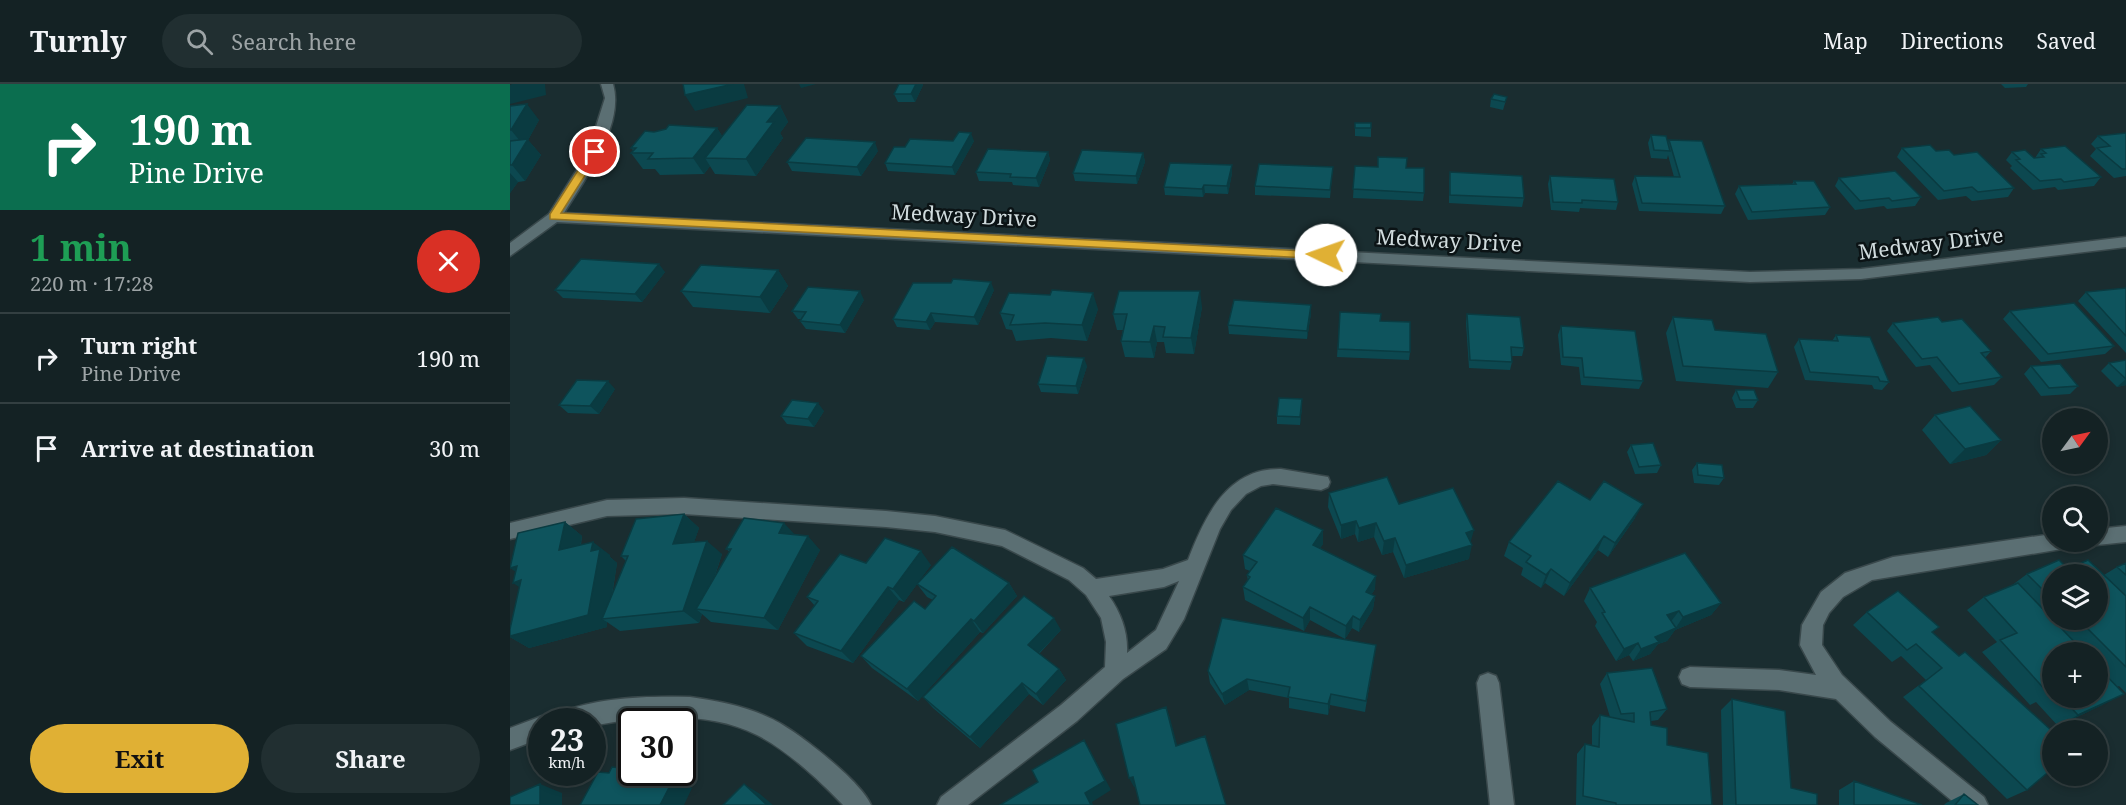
<!DOCTYPE html>
<meta charset="utf-8">
<style>
:root{--surface:#142224;--page:#212f31;--text:#f1f3f6;--muted:#9da4a6;--line:#333f41;--accent:#e0b034}
body{margin:0;font-family:"Noto Serif",serif;background:var(--page);color:var(--text);height:100vh;display:flex;flex-direction:column;font-size:22px;white-space:nowrap}
*{box-sizing:border-box;margin:0}
p{font-size:20px;color:var(--muted)}
.icon{flex:none;width:33px;height:33px;fill:none;stroke:currentColor;stroke-width:2;stroke-linecap:round;stroke-linejoin:round}
.map{position:relative;flex:1;overflow:hidden}
.panel{display:flex;flex-direction:column;background:var(--surface);width:510px}
.panel>*{flex:none}
.guide{background:#0b6e4f;color:#fff;overflow:hidden}
.needle{width:39px;rotate:57deg}
.tools{position:absolute;left:1532px;top:324px;display:grid;gap:12px}
.tools a{display:grid;place-items:center;width:66px;height:66px;border-radius:50%;background:var(--surface);box-shadow:0 3px 9px #0003,0 0 0 2px var(--line);font-size:30px}
.speed{position:absolute;left:18px;top:624px;display:flex;gap:12px;font-size:30px;font-weight:700;text-align:center}
.speed>*{display:grid;place-content:center;width:78px;height:78px;border-radius:50%;background:var(--surface);box-shadow:0 3px 9px #0003,0 0 0 2px var(--line);line-height:1}
.speed small{font-size:15px;font-weight:400}
.speed .limit{border:3px solid #111;border-radius:9px;background:#fff;color:#111}
.pin{position:absolute;display:grid;place-items:center;width:51px;height:51px;color:#fff;margin:-26px;border:3px solid #fff;border-radius:50%;box-shadow:0 2px 6px #0007}
.me{position:absolute;width:66px;margin:-33px;rotate:273deg;stroke-linejoin:round;filter:drop-shadow(0 0 4px #0008)}
.turn{display:flex;align-items:center;gap:21px;height:126px;padding:0 30px;font-size:27px}
.turn .icon{width:78px;height:78px;stroke-width:2.5}
.turn b{display:block;font-size:42px;line-height:51px}
.round{display:grid;place-items:center;flex:none;width:63px;height:63px;border-radius:32px;background:var(--page)}
.overview{display:flex;align-items:center;justify-content:space-between;height:102px;padding:0 30px}
h1{font-size:36px;font-weight:700;line-height:45px;color:#1e9e55}
.action{display:flex;gap:12px;margin-top:auto;padding:12px 30px}
.action a{flex:1;height:69px;border-radius:36px;background:var(--accent);color:#111;font-size:24px;font-weight:700;line-height:69px;text-align:center}
.action a+a{background:var(--page);color:var(--text)}
ul{padding:0;list-style:none}
li{display:flex;align-items:center;gap:18px;height:90px;padding:0 30px;border-top:2px solid var(--line)}
li div{flex:1}
li b{display:block;font-size:22px}
li em{font-style:normal}
header{display:flex;align-items:center;gap:36px;box-sizing:border-box;height:84px;padding:0 30px;background:var(--surface);border-bottom:2px solid var(--line)}
header strong{font-size:28px}
nav{display:flex;gap:33px;margin-inline-start:auto;font-size:21px}
.search{width:420px;height:54px;background:var(--page);display:flex;align-items:center;gap:15px;box-sizing:border-box;padding:0 21px;border-radius:33px;color:var(--muted);font-size:22px}
main{display:flex;flex:1;min-height:0}
.map>svg:first-child{display:block}
.lines{fill:none;stroke-linecap:round;stroke-linejoin:round}
.minor-casing{stroke:#39484b;stroke-width:3}
.minor{fill:#5b6f73;fill-rule:evenodd}
.wall{fill:#0c4850;fill-rule:evenodd}
.shaded-wall{fill:#0a3b41}
.building{fill:#0e545d;stroke:#0a3b41;stroke-width:1.5}
.route{fill:#e0b034;stroke:#927222;stroke-width:1.5}
.labels{text-anchor:middle;stroke-width:5;stroke-linejoin:round;paint-order:stroke}
.street-label{font-size:21px;fill:#d0dbdd;stroke:#0b1315}
</style>
<header>
<strong>Turnly</strong>
<div class="search"><svg class="icon" aria-label="search" viewBox="0 0 24 24"><circle cx="10" cy="10" r="6"/><path d="M15 15l6 6"/></svg>Search here</div>
<nav><a>Map</a><a>Directions</a><a>Saved</a></nav>
</header>
<main>
<section class="panel">
<div class="guide">
<div class="turn"><svg class="icon" aria-label="right" viewBox="0 0 24 24"><path d="M7 20v-9h11M14 6l5 5-5 5"/></svg><div><b>190 m</b>Pine Drive</div></div>
</div>
<div class="overview"><div><h1>1 min</h1><p>220 m · 17:28</p></div><a class="round" style="background:#d93025;color:#fff"><svg class="icon" aria-label="close" viewBox="0 0 24 24"><path d="M6 6l12 12M18 6L6 18"/></svg></a></div>
<ul>
<li><svg class="icon" aria-label="right" viewBox="0 0 24 24"><path d="M7 20v-9h11M14 6l5 5-5 5"/></svg><div><b>Turn right</b><p>Pine Drive</p></div><em>190 m</em></li>
<li><svg class="icon" aria-label="arrive" viewBox="0 0 24 24"><path d="M6 21V4h12l-3 4 3 4H6"/></svg><div><b>Arrive at destination</b></div><em>30 m</em></li>
</ul>
<div class="action"><a>Exit</a><a>Share</a></div>
</section>
<div class="map">
<svg width="1616" height="721" viewBox="0 0 1616 721">
<rect width="100%" height="100%" fill="#1a2d30"/>
<g class="lines">
<g class="minor-casing">
<path id="minor" d="M91 0H103C115 41 75 95 54 129L1240 188 1351 185 1616 153V163L1351 195 1240 198 47 138 0 172V159L39 130 78 68 95 14Z
M771 385 818 393 820 398 818 403 811 406 763 400 751 402 736 410 721 426 710 445 674 535 656 565 613 595 567 637 458 721H427L431 713 551 621 595 583 596 558 591 534 576 511 559 496 492 462 425 448 376 443 174 430 97 432 0 455V439L97 416 174 414 376 427 425 432 495 446 573 484 586 495 653 485 678 476C695 432 717 384 771 385ZM669 497 646 546 617 569C618 548 611 529 599 512L654 503Z
M1616 442V458L1587 461 1579 458H1587V445Z
M1542 450V458H1561L1558 464 1362 496 1333 513 1319 529 1313 541 1312 561 1332 591 1381 638 1474 713 1478 721H1447L1365 653 1326 615 1269 606 1180 603 1172 600 1169 593 1172 586 1180 583 1269 586 1306 591 1290 561 1292 541 1311 508 1335 489 1383 473Z
M978 589 986 592 989 599 1004 721H980L967 599 970 592Z
M180 613C208 617 235 622 260 634 285 645 351 697 361 721H333C310 697 277 666 247 651 197 626 135 632 82 642V638H43L46 630C87 613 136 612 180 613Z
M32 632 41 638H32V654L0 666V644Z"/>
</g>
<use href="#minor" class="minor"/>
</g>
<path class="wall" d="M389 0H412L413 1 405 18H388L384 10Z
M1491 0H1518L1516 3 1495 4Z
M997 13 993 26 980 23 981 15Z
M0 22 29 36 18 56 31 71 15 97 8 98 0 109Z
M270 22 278 38 270 49 273 54 246 92 205 90 200 82 194 90 150 91 145 85H133L121 69 123 66 121 64 144 48 207 44 212 52Z
M845 39H861V53L845 52Z
M1616 49V92L1604 94 1580 72 1586 65 1581 60 1588 52Z
M1141 51 1158 59 1159 56 1215 122 1211 130 1129 127 1122 100 1125 92 1164 93 1158 71 1157 75 1141 74 1138 59Z
M443 57H464L445 91 378 87 375 79 395 63Z
M1392 64 1426 67 1444 71 1504 104 1498 113 1462 117 1456 112 1428 116 1387 73Z
M1531 65 1591 93 1584 102 1548 106 1545 103 1523 106 1500 84 1502 82 1496 76 1502 68 1525 74Z
M368 67 351 92 282 87 277 78Z
M538 68 540 76 529 103 503 101 502 98 469 97 466 88Z
M633 69 635 78 627 100 565 97 563 89Z
M845 82 896 84 914 109 913 117 843 114Z
M940 88 1014 114 1012 123 939 119V96Z
M722 89 718 110 695 109 693 113 655 111 654 103Z
M822 92 820 114 745 111V102Z
M1040 92 1108 118 1106 126 1070 124 1069 128 1041 126 1038 100Z
M1329 94 1411 113 1405 122 1377 125 1374 122 1345 126 1325 102Z
M1284 97 1320 123 1315 131 1238 136 1225 110 1229 102 1282 100Z
M268 186 278 202 260 229 183 223 171 207Z
M155 188 132 218 53 214 45 206Z
M1616 204V269L1568 217 1576 208Z
M484 206 468 241 425 238 420 246 387 243 383 235Z
M354 216 335 249 296 245 290 237 292 235H288L282 227Z
M692 223 684 270 656 269 654 258H647L644 274 615 273 611 257 613 246H607L603 230Z
M588 225 577 257 541 254 506 257 502 246 496 245 490 229Z
M1500 227 1604 262 1595 270 1531 278 1493 235Z
M830 228 870 237 900 268 899 276 827 273Z
M801 229 797 255 719 250 718 241Z
M957 230 1014 264 1012 272H1002V278L1000 286 959 284 956 239Z
M1163 233 1205 246 1268 288 1258 304 1166 297 1156 249Z
M1432 238 1481 267 1475 274 1492 293 1484 301 1442 308 1420 281 1406 283 1377 247 1383 239Z
M1051 242 1133 297 1129 305 1071 301 1069 283 1051 281 1048 251Z
M1326 251 1379 298 1372 306 1364 305 1362 301 1295 296 1284 263 1289 255 1322 257Z
M1616 276V301L1607 303 1591 287 1599 279Z
M577 282 568 310 531 308 528 300Z
M1521 282 1568 302 1560 310 1531 312 1514 290Z
M105 305 89 330 58 329 49 321Z
M1226 306 1248 316 1243 324H1226L1222 314Z
M792 315V323L790 341 767 340V332Z
M314 327 304 343 277 340 271 332Z
M1425 331 1491 356 1476 371 1440 380 1412 346Z
M1121 361 1151 381 1147 389 1125 390 1117 368Z
M1187 379 1214 394 1209 401 1184 399 1182 386Z
M819 409 889 420 960 458 959 475 894 494 883 468 872 471 864 453 848 458 845 450 831 455 818 423Z
M1080 416 1125 434 1098 473 1088 466 1054 512 1035 499 1031 504 1011 491 1013 484 994 472 999 458Z
M174 430 189 444 184 458 212 470 204 495 220 468 216 465 285 451 310 466 268 546 201 538 192 530 189 539 110 547 97 538V543L19 564 0 553V545L10 503 55 438 72 452 71 461 100 471V473L107 479 102 512 116 477 111 472Z
M813 460 810 464 865 505 861 511 865 512 863 525 849 548 842 544 835 555 800 536 794 547 735 516 733 503 738 497 737 491 740 487 735 485 733 471Z
M356 479 421 481 408 498 499 499 507 512 473 549 470 548 408 617 362 584 351 572 415 525 423 516 417 513 407 500 394 518 389 516 343 579 297 562 284 549 305 522 297 513Z
M1616 479V609L1609 602 1607 603 1592 621 1548 642 1526 618 1520 621 1472 568 1487 558 1457 526 1474 513 1501 502 1517 490 1558 485 1594 491 1607 483ZM1542 490 1587 536H1542ZM1542 568H1587V614H1542Z
M1080 504 1211 519 1201 531 1165 546 1157 557 1148 560 1140 570 1123 577 1119 571 1106 577 1085 542 1087 538 1074 517Z
M1357 528 1423 548 1517 706 1497 715 1393 613 1416 596 1391 572 1382 578 1343 541Z
M551 546 529 570 549 585 556 596 533 621 519 610 470 664 423 624 413 613Z
M866 561 855 628 820 621 818 631 779 624V614L739 606 715 621 700 599 698 587Z
M1097 589 1157 625 1148 636 1141 637V641L1202 721H1066L1067 670 1075 660 1082 661V642L1090 631 1100 633 1090 600Z
M1222 615 1281 704 1307 721H1213L1211 626Z
M1344 697 1412 721H1329V706Z
M1454 710 1468 721H1434L1436 719Z"/>
<path class="shaded-wall" d="M2 0H35L36 11 0 20V1Z
M223 0H234L238 14 185 27 175 11Z
M289 0H306L291 4Z
M406 0H412L413 1 405 18 401 10Z
M17 20 29 36 18 56 31 71 15 97 2 81 14 62 1 46Z
M270 22 278 38 270 49 273 54 246 92 236 75 257 38Z
M207 44 217 60 195 74 200 82 194 90 183 74Z
M461 49 464 57 445 91 442 83Z
M365 58 368 67 351 92 347 83Z
M538 68 540 76 529 103 526 94Z
M633 69 635 78 627 100 626 92Z
M722 81V89L718 110 717 102Z
M0 89 8 98 0 109Z
M694 101 695 109 693 113 692 105Z
M149 180 155 188 132 218 125 210Z
M268 186 278 202 260 229 250 213Z
M481 198 484 206 468 241 464 233Z
M350 207 354 216 335 249 330 241Z
M690 207 692 223 684 270 681 254Z
M583 209 588 225 577 257 572 241Z
M801 221V229L797 255V247Z
M421 229 425 238 420 246 416 238Z
M644 242 647 258 644 274 640 258Z
M574 274 577 282 568 310 566 302Z
M1616 295V301L1607 303Z
M98 297 105 305 89 330 80 322Z
M792 315V323L790 341V333Z
M308 319 314 327 304 343 298 335Z
M1491 356 1476 371 1440 380 1455 365Z
M1133 420 1125 434 1098 473 1105 459Z
M174 430 189 444 179 473 163 460Z
M846 437 845 450 831 455V441Z
M55 438 72 452 67 480 49 466Z
M274 439 287 453 269 449Z
M866 439 864 453 848 458 849 444Z
M813 446V460L803 475V461Z
M964 446 960 460 956 449Z
M298 452 310 466 268 546 254 534Z
M1094 452 1088 466 1054 512 1060 499Z
M885 454 883 468 872 471 874 457Z
M197 457 212 470 193 526 186 525 192 530 189 539 173 527Z
M83 458 100 471V473L107 479 98 534 92 535 97 538V543L19 564 0 553V552L81 467Z
M962 461 959 475 894 494 896 481Z
M411 467 421 481 394 518 383 505Z
M7 482 19 497 0 484Z
M1041 485 1035 499 1031 504 1036 491Z
M866 492 865 505 855 521 856 508Z
M11 496 23 512 3 499Z
M499 499 507 512 473 549 464 537Z
M378 503 389 516 343 579 331 567Z
M865 512 863 525 849 548 850 536Z
M1211 519 1201 531 1165 546 1157 557 1148 560 1140 570 1123 577 1131 565 1145 553 1165 545 1173 533Z
M800 523V536L794 547 793 534Z
M1169 527 1159 540 1157 531Z
M843 532 842 544 835 555 836 542Z
M544 534 551 546 525 573 518 561Z
M461 535 470 548 408 617 397 605Z
M1128 559 1119 571 1106 577 1114 565Z
M549 585 556 596 533 621 526 610Z
M737 595 739 606 715 621 712 610Z
M512 599 519 610 470 664 460 653Z
M821 610 820 621 818 631V620Z
M1614 610 1592 621 1548 642 1568 631Z
M656 623 660 634 670 672 666 662Z
M574 656 580 666 601 706 582 718 583 721H581L575 709Z
M150 688H153L182 704 174 721H150L148 693Z
M623 693 629 702 624 703 619 694Z
M30 700 52 709V721H30Z
M234 700 250 710 263 721H257Z"/>
<path class="building" d="M173 0H223L175 11Z
M389 0H406L401 10H384Z
M984 10 997 13 995 18 981 15Z
M17 20 1 46H0V22Z
M237 21 270 22 257 38H264L236 75 195 74Z
M845 39H861V44H845Z
M159 41 207 44 183 74 138 75 143 69H121L126 64H121L135 47 144 48 156 45Z
M449 48 461 49 442 83 375 79 384 63H395L400 55 443 57Z
M1616 49V85H1612L1587 64 1600 62 1588 52Z
M1141 51 1156 52 1160 67 1144 66Z
M296 54 365 58 347 83 277 78Z
M18 55 2 81H0V57Z
M1159 56 1192 57 1215 122 1132 119 1125 92 1170 93Z
M1420 61 1426 67 1439 66 1444 71 1467 68 1504 104 1468 108 1462 103 1434 107 1392 64Z
M1555 62 1591 93 1554 98 1551 95 1530 97 1506 76 1510 75 1502 68 1515 66 1524 74 1534 73 1531 70 1536 69 1531 65Z
M478 65 538 68 526 94 500 93 501 90 466 88Z
M572 66 633 69 626 92 563 89Z
M868 73 897 74 896 84H914V109L843 105 845 82 868 83Z
M660 79 722 81 717 102 694 101 692 105 654 103Z
M749 80 823 83 820 106 745 102Z
M1385 87 1411 113 1382 117 1379 114 1350 117 1329 94Z
M940 88 1012 92 1014 114 940 111Z
M1040 92 1104 95 1108 118 1072 116V119L1043 118Z
M1284 97H1304L1320 123 1242 128 1229 102 1286 100Z
M71 175 149 180 125 210 45 206Z
M191 181 268 186 250 213 171 207Z
M443 195 481 198 464 233 421 229 416 238 383 235 403 199H441Z
M298 203 350 207 330 241 290 237 296 228 282 227Z
M1616 204V252L1576 208Z
M542 206 583 209 572 241 535 239 500 241 504 231 490 229 499 209 540 211Z
M609 207H690L681 254 653 253 655 243 644 242 640 258 611 257 617 230H603Z
M724 216 801 221 797 247 718 241Z
M1564 219 1604 262 1538 270 1500 227Z
M830 228 871 230 870 237 900 238V268L828 265Z
M957 230 1010 233 1014 264 1001 263 1002 278 960 276Z
M1163 233 1202 236 1205 246 1256 250 1268 288 1173 282Z
M1428 233 1432 238 1452 235 1481 267 1471 269 1492 293 1449 300 1427 273 1412 275 1383 239Z
M1051 242 1125 247 1133 297 1074 293 1072 274 1053 273Z
M1326 251 1360 253 1379 298 1370 297 1368 293 1300 288 1289 255 1328 257Z
M537 272 574 274 566 302 528 300Z
M1616 276V295L1599 279Z
M1550 280 1568 302 1539 304 1521 282Z
M67 296 98 297 80 322 49 321Z
M1226 306H1244L1248 316H1230Z
M769 314 792 315 790 333 767 332Z
M282 316 308 319 298 335 271 332Z
M1460 322 1491 356 1455 365 1425 331Z
M1143 359 1151 381 1129 383 1121 361Z
M1187 379 1212 381 1214 394 1188 391Z
M877 393 889 420 943 404 964 446 956 449 962 461 896 481 885 454 874 457 866 439 849 444 846 437 831 441 819 409Z
M1048 397 1080 416 1094 397 1133 420 1105 459 1094 452 1060 499 1041 485 1036 491 1016 478 1021 472 999 458Z
M766 424 813 446 803 461 866 492 856 508 865 512 850 536 843 532 836 542 800 523 793 534 733 503 740 493 737 491 747 478 733 471Z
M174 430 163 460 197 457 173 527 92 535 118 472H111L126 435Z
M234 434 274 439 269 449 298 452 254 534 186 525 221 465H216Z
M55 438 49 466 83 458 81 467 90 465 78 531 0 552V545L11 496 3 499 7 482 0 484 8 449Z
M375 454 411 467 383 505 378 503 331 567 284 549 308 517 297 513 330 470 356 479Z
M442 463 499 499 464 537 461 535 397 605 351 572 404 517 415 525 426 512 407 500Z
M1175 469 1211 519 1173 533 1169 527 1157 531 1166 544 1145 553 1149 558 1131 565 1128 559 1114 565 1092 529 1095 528 1080 504Z
M1549 476 1558 485 1578 476 1616 512V583L1569 536H1587V490H1542V515L1517 490Z
M1616 479V491L1607 483Z
M1508 499 1574 568H1542V609L1539 610 1490 556 1507 549 1474 513Z
M1388 507 1429 543 1422 548 1449 572 1455 568 1542 647V685L1517 706 1409 602 1432 584 1406 560 1397 566 1357 528Z
M514 512 544 534 518 561 549 585 526 610 512 599 460 653 413 613Z
M712 534 866 561 856 617 821 610 818 620 778 613 780 603 737 595 712 610 698 587Z
M1587 582 1614 610 1568 631 1552 614H1587Z
M1142 584 1157 625 1140 628 1141 641 1157 644V661L1198 669 1202 721H1106V719L1073 712 1075 660 1089 663 1090 631 1124 638V629L1111 630 1097 589Z
M1222 615 1275 627 1281 704 1307 710V721H1226Z
M656 623 666 662 695 652 716 721H630L623 693 619 694 606 640Z
M574 656 595 697 575 709 581 721H490L528 698 522 686Z
M102 683 122 685V688H150L148 693 164 694 150 721H70L88 688 99 689Z
M1344 697 1412 721H1344Z
M30 700V721H0V713Z
M234 700 257 721H213Z
M1454 710 1468 721H1445Z"/>
<path class="route" d="M85 65 90 68 51 129 816 168 822 171 816 175 40 135V130L81 66Z"/>
<g class="labels">
<g class="street-label">
<text transform="translate(454 132) rotate(3)" y="7">Medway Drive</text>
<text transform="translate(939 157) rotate(3)" y="7">Medway Drive</text>
<text transform="translate(1421 160) rotate(-7)" y="7">Medway Drive</text>
</g>
</g>
</svg>
<div class="tools">
<a><svg class="needle" viewBox="-14 -14 28 28"><path d="M0-13l5 13h-10z" fill="#e53935"/><path d="M0 13l5-13h-10z" fill="#9da4a6"/></svg></a>
<a><svg class="icon" aria-label="search" viewBox="0 0 24 24"><circle cx="10" cy="10" r="6"/><path d="M15 15l6 6"/></svg></a>
<a><svg class="icon" aria-label="layers" viewBox="0 0 24 24"><path d="M12 4l9 5-9 5-9-5zM3 14l9 5 9-5"/></svg></a>
<a>+</a>
<a>−</a>
</div>
<div class="speed"><div>23<small>km/h</small></div><div class="limit">30</div></div>
<div class="pin" style="left:85px;top:68px;background:#d93025"><svg class="icon" aria-label="arrive" viewBox="0 0 24 24"><path d="M6 21V4h12l-3 4 3 4H6"/></svg></div>
<svg class="me" style="left:816px;top:171px" viewBox="-20 -20 40 40"><circle r="19" fill="#fff"/><path d="M0-13L10 11 0 6-10 11z" fill="#e0b034"/></svg>
</div>
</main>
